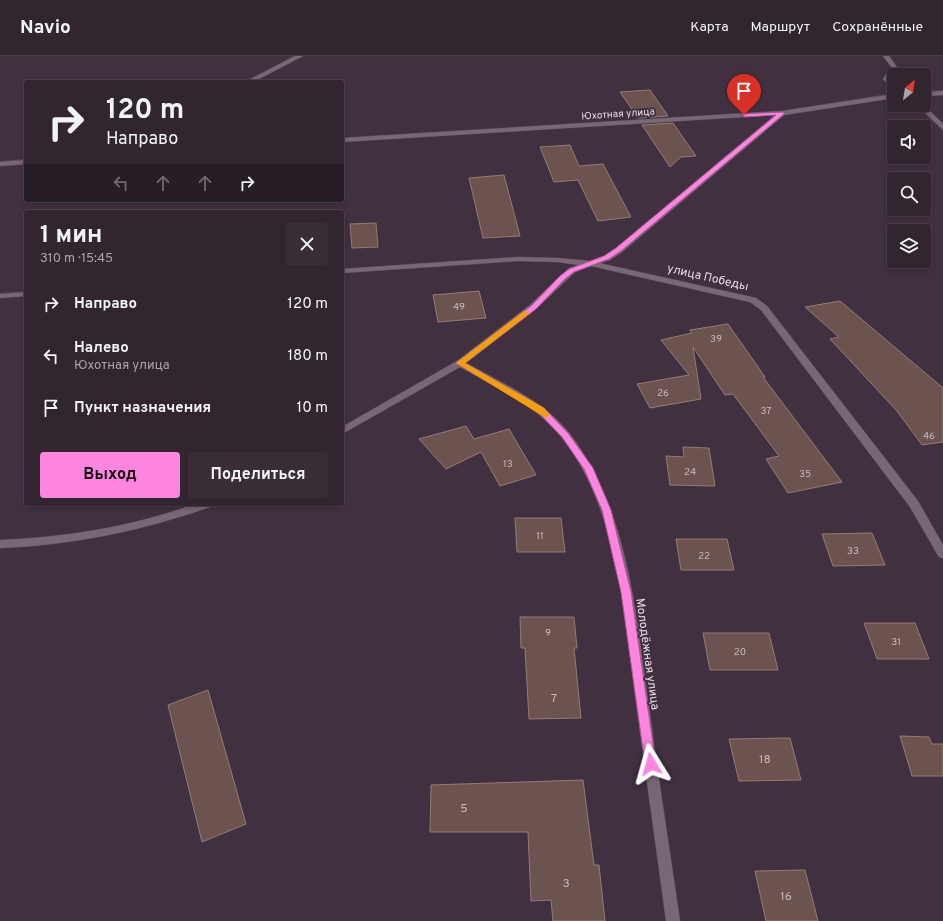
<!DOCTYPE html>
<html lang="ru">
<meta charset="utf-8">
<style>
:root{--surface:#312530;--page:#392d38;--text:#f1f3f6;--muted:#a8a5ab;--line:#4c424c;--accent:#fe85df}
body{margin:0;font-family:Overpass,sans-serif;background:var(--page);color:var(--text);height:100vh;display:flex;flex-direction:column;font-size:15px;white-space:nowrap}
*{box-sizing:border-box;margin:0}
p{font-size:13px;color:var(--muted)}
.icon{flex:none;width:22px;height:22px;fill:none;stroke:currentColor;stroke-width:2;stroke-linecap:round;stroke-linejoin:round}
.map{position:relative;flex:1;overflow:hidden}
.drawer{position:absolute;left:24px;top:154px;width:320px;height:296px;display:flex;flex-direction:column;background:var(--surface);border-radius:4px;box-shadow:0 2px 6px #0003,0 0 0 1px var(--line)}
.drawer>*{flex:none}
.hud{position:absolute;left:24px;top:24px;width:320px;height:122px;border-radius:4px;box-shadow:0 2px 6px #0003,0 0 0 1px var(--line);background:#312530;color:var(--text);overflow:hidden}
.needle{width:26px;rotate:30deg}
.controls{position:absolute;left:887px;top:12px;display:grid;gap:8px}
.controls a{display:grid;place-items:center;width:44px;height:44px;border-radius:4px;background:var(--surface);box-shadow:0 2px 6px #0003,0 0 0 1px var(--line);font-size:20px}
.pin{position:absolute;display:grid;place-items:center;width:34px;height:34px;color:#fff;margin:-41px -17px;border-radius:50% 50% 50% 0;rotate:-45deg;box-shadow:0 0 4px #0007}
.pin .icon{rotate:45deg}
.me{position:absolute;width:44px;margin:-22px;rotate:352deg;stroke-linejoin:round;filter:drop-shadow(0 0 3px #0008)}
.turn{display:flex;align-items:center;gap:14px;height:84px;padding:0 16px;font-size:18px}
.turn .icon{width:52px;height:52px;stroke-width:2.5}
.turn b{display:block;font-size:28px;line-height:34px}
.lanes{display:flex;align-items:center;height:38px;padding:0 16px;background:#0003;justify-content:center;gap:20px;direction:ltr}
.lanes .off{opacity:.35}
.round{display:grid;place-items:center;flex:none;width:42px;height:42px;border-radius:4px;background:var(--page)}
.head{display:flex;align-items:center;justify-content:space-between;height:68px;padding:0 16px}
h1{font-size:24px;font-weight:700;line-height:30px}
.action{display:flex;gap:8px;margin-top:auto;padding:8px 16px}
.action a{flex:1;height:46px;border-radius:4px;background:var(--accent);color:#111;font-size:16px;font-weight:700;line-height:46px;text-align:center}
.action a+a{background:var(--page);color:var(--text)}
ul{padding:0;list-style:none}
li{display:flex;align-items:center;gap:12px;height:52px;padding:0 16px}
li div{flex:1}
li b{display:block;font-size:15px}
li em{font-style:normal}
header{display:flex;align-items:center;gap:24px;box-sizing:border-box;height:56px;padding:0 20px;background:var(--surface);border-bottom:1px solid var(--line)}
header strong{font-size:19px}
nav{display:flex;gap:22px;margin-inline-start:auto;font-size:14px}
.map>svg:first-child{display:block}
.building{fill:#6c5350;stroke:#957b77}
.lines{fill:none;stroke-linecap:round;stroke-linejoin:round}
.minor-casing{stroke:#5c4f5c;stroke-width:1}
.minor{fill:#796778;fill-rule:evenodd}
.route{fill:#fe85df;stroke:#a55691}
.slow{fill:#f59e0b}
.labels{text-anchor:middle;stroke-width:4;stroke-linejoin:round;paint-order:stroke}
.far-street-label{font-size:10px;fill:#e5dbe4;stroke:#413140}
.number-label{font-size:10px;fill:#c7b9bf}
.street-label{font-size:12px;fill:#e5dbe4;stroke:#413140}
.near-number-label{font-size:12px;fill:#c7b9bf}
</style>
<header>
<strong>Navio</strong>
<nav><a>Карта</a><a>Маршрут</a><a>Сохранённые</a></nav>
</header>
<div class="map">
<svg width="943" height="865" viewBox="0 0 943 865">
<rect width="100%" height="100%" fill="#413140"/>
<path class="building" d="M650 34 668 60 638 62 620 36Z
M673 67 696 100 681 101 670 111 642 69Z
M570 89 579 110 603 108 631 161 598 165 578 124 554 126 540 91Z
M504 119 520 180 483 182 469 122Z
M376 167 378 191 352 192 350 168Z
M479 235 486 262 438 266 433 239Z
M840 245 943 332V386L922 389 897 355 830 283 839 281 805 251Z
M728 268 765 321H763L842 426 788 437 766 403 779 400 733 338 725 339 693 291 701 343 650 352 637 328 689 319 661 284 692 277 690 274Z
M466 370 474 383 509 373 536 419 500 430 481 396 446 413 419 383Z
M683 391 709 392 715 430 670 429 666 400 684 401Z
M515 462H561L565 496H517Z
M872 477 885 509 833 510 822 478Z
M676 483H727L734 514H681Z
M520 561H574L577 592H574L581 662 529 663 525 592H521Z
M864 567H915L929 603H877Z
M703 577H769L778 614H710Z
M208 634 246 768 202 786 168 649Z
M900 680 929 681 932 688H943V720H912Z
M790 682 801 724 739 725 729 683Z
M583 724 594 809H599L605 865H553L551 844 531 845 528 776H430L431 729Z
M805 814 818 865H766L755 815Z"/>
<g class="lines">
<g class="minor-casing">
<path id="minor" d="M295 0H303L253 26H245Z
M883 0H889L899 14H909L921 19 902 17 903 19 893 17 889 23 894 28V33L883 23 889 14 893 13Z
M943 35V39L924 40V36Z
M894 38V42L784 59 622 196 610 204 599 207 756 242 767 250 918 445 943 489V502L939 501 910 451 761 254 750 246 591 210 575 216 536 253 466 307C502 327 544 345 570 378 630 457 636 563 650 658 659 727 670 796 680 865H666C657 797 647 728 638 660 625 570 621 456 562 382 536 349 496 331 460 311L342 378V371L457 305 530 249 569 212 579 209 557 206 518 205 342 217V213L518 201 557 202 590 205 604 200 616 192 775 59 342 86V82L782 55Z
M917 49H924L943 68V74Z
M26 104V108L0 110V106Z
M26 236V240L0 242V238Z
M195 448H211L210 451C141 475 73 489 0 492V484C67 481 132 471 195 448Z"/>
</g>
<use href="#minor" class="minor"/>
</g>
<path class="route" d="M784 56V58L621 195 609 203 574 216 565 223 536 253 465 307 544 352 568 377 593 412 611 454 631 536 656 708 655 712 651 714 647 712 645 708 621 536 602 454 584 413 562 381 538 356 456 307 531 250 560 220 569 213 604 200 616 192 776 59 744 61 742 58Z"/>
<path class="slow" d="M524 255 530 257 465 307 544 352 550 359 546 362 456 307Z"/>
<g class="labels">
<g class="far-street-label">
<text transform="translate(618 57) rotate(-4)" y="4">Юхотная улица</text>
</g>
<g class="number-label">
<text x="459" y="254">49</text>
<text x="716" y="286">39</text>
<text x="663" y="340">26</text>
<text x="766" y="358">37</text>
<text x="929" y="383">46</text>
<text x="508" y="411">13</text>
<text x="690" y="419">24</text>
<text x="805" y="421">35</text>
<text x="540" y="483">11</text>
<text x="853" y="498">33</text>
<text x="704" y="503">22</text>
<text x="548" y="580">9</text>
<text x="896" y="589">31</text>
<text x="740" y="599">20</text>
</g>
<g class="street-label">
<text transform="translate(708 221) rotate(13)" y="4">улица Победы</text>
<text transform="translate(648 598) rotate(82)" y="4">Молодёжная улица</text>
</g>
<g class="near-number-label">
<text x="554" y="646">7</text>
<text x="765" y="707">18</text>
<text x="464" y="756">5</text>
<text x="566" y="831">3</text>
<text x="786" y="844">16</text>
</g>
</g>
</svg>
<div class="controls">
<a><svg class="needle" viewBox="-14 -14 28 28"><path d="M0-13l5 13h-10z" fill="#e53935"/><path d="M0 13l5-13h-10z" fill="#a8a5ab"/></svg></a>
<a><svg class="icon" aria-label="sound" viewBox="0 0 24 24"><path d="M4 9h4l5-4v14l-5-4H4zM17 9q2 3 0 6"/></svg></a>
<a><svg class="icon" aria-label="search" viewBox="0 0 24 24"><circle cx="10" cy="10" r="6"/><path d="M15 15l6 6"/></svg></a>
<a><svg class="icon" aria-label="layers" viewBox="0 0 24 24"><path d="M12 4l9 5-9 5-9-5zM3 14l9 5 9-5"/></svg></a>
</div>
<div class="pin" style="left:744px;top:59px;background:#d93025"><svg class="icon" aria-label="arrive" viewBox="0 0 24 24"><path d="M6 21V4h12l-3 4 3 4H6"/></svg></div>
<svg class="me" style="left:651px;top:708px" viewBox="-20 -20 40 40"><path d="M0-17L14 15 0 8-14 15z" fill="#fe85df" stroke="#fff" stroke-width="4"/></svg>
<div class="hud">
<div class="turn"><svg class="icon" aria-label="right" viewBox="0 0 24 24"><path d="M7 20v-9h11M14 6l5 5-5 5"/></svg><div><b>120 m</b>Направо</div></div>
<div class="lanes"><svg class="icon off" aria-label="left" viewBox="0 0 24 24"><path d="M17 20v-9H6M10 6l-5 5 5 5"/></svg><svg class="icon off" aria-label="ahead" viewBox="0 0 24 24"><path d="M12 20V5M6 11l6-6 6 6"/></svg><svg class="icon off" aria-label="ahead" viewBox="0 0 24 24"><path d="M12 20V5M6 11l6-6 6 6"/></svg><svg class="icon" aria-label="right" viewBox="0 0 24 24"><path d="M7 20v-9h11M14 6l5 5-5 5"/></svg></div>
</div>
<section class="drawer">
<div class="head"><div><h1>1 мин</h1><p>310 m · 15:45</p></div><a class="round"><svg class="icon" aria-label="close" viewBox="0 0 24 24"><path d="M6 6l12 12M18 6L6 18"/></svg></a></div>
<ul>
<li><svg class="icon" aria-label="right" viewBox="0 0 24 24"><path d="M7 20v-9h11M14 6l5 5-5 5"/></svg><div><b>Направо</b></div><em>120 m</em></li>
<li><svg class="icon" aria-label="left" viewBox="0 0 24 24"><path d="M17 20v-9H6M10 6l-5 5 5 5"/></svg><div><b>Налево</b><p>Юхотная улица</p></div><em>180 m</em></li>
<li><svg class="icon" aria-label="arrive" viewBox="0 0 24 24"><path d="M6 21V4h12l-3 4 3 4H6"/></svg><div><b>Пункт назначения</b></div><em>10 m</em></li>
</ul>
<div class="action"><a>Выход</a><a>Поделиться</a></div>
</section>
</div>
